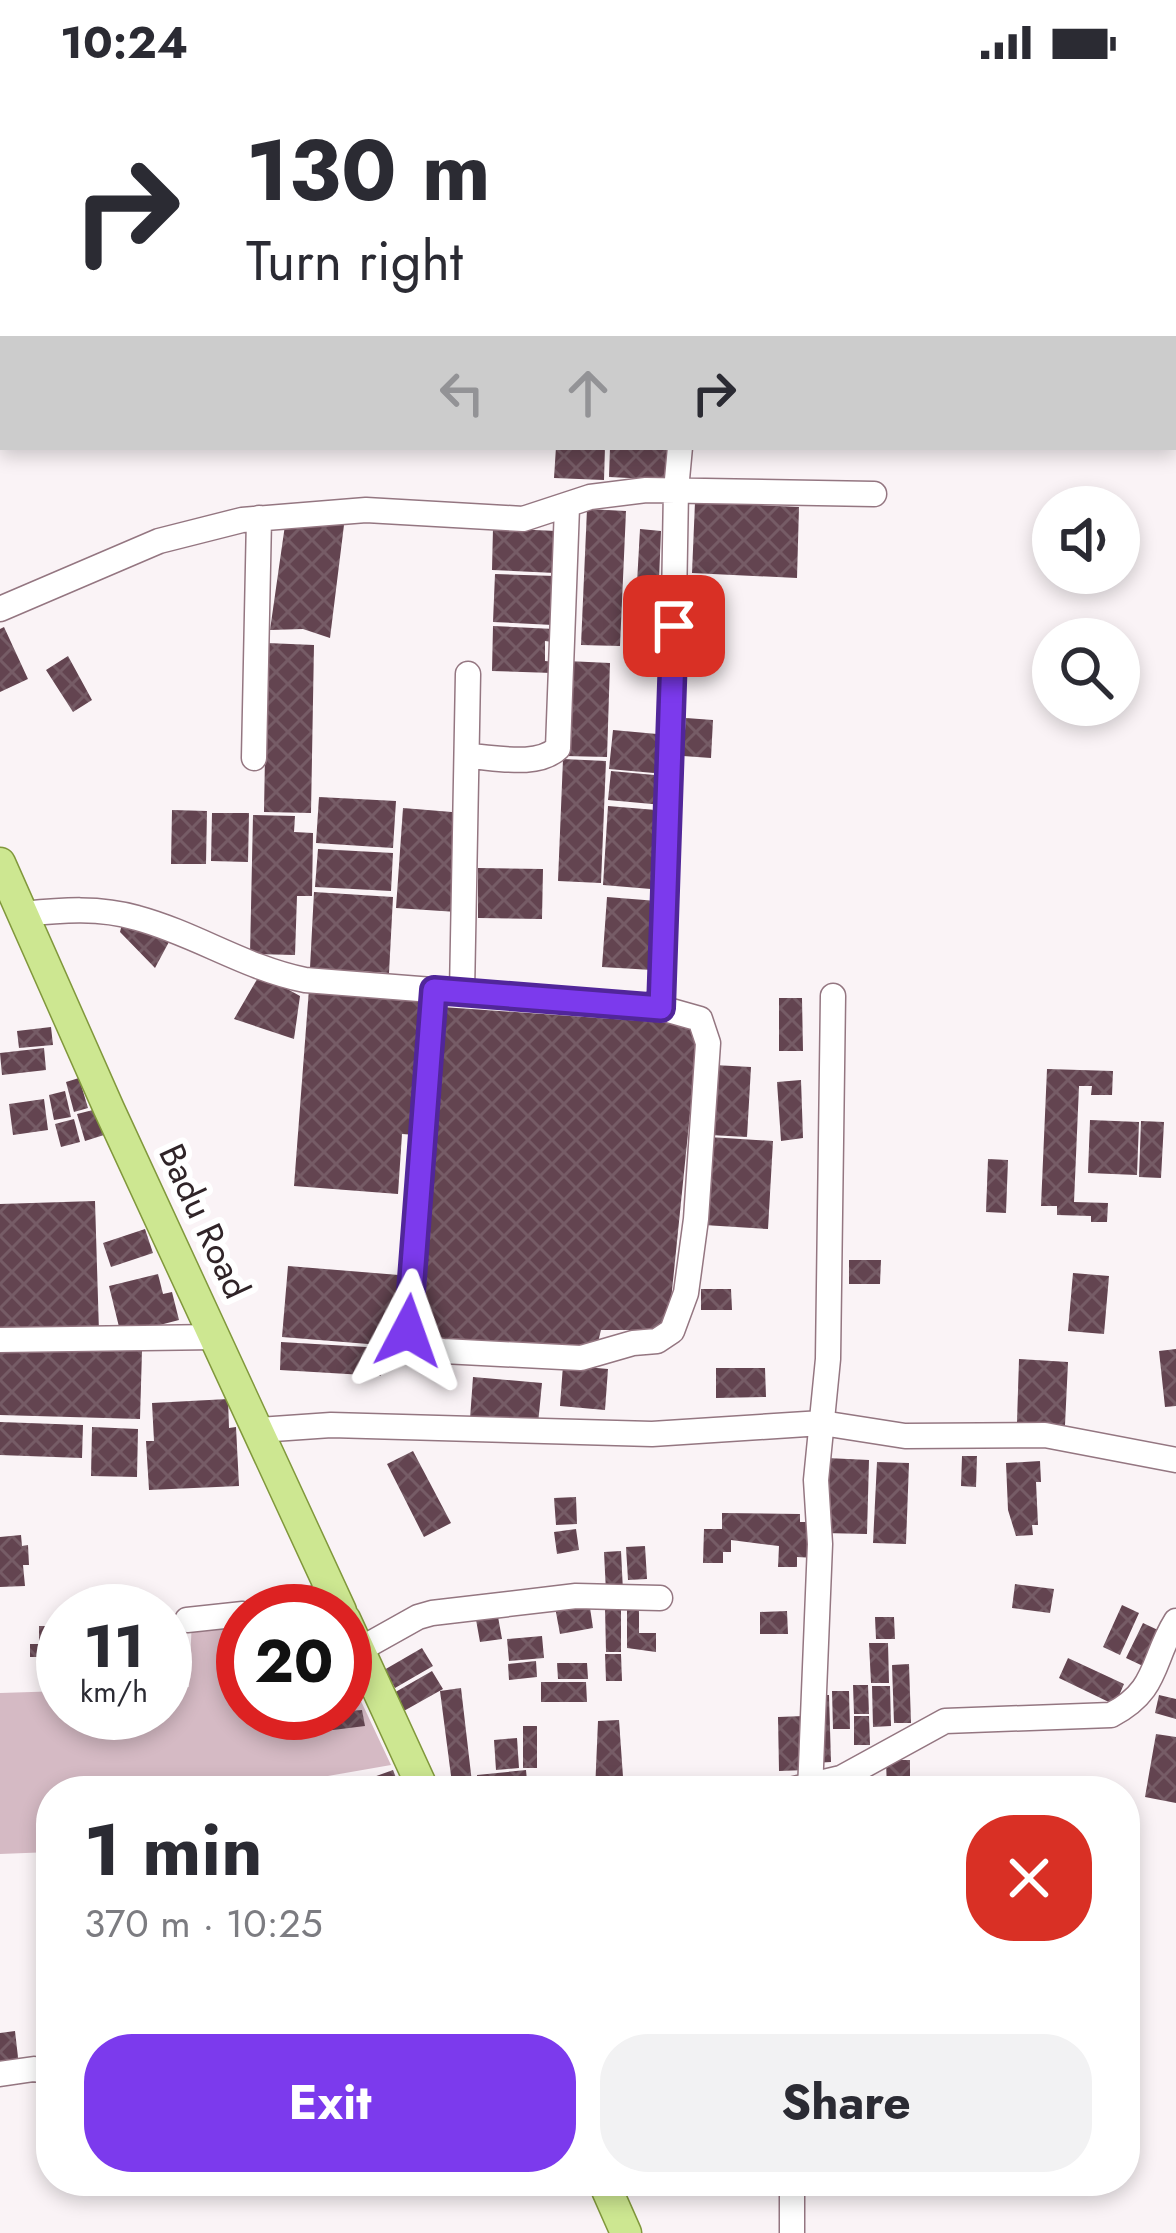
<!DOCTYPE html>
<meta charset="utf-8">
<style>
:root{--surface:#fff;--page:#f2f2f3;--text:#2b2b33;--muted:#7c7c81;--accent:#7c3aed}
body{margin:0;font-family:Jost,sans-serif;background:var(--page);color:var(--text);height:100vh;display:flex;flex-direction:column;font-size:45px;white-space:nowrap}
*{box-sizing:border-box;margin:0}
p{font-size:39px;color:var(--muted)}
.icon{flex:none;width:66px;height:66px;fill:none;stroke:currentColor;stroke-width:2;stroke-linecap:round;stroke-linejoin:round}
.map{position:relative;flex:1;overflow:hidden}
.sheet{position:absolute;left:36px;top:1692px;width:1104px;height:420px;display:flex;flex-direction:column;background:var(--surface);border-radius:48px;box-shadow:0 6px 18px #0003}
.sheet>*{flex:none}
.top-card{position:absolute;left:0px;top:0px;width:1176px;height:366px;box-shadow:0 6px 18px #0003;background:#fff;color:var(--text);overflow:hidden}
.buttons{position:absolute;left:1032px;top:402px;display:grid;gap:24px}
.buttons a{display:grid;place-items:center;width:108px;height:108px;border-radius:50%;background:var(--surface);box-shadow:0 6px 18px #0003;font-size:60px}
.speed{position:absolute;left:36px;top:1500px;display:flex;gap:24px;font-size:60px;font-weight:700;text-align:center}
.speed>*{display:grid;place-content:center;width:156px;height:156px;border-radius:50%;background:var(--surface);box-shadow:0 6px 18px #0003;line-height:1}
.speed small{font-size:30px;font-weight:400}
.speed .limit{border:18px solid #d22;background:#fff;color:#111}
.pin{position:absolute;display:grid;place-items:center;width:102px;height:102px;color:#fff;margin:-51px;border-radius:24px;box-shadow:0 6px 18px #0006}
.me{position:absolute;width:132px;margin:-66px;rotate:4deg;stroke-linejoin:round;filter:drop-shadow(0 0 9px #0008)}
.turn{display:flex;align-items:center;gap:42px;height:252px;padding:0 48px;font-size:54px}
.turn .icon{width:156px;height:156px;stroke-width:2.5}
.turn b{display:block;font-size:84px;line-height:102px}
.lanes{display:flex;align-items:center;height:114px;padding:0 48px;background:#0003;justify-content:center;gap:60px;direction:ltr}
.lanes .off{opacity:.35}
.round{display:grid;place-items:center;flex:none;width:126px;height:126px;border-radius:48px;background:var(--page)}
.summary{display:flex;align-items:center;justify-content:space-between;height:204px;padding:0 48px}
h1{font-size:72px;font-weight:700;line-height:90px}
.button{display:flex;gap:24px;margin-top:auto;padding:24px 48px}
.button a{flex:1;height:138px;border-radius:48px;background:var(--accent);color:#fff;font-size:48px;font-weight:700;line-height:138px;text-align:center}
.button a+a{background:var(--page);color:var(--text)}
.status{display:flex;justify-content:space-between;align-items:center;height:84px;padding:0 60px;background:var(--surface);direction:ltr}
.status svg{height:33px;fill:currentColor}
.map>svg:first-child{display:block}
.green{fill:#d5bac4}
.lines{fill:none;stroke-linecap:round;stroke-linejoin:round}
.stream{stroke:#b3909d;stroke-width:4.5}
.building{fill:url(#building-cross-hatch)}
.minor-casing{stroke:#947681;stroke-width:27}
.major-casing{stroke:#81983c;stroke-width:33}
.minor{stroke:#fff;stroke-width:24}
.major{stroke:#cde791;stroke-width:30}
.route-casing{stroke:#51269a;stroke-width:30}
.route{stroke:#7c3aed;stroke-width:21}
.labels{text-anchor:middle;stroke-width:12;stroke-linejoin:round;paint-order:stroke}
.street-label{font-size:36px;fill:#302428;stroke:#fff}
</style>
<div class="status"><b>10:24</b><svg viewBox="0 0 49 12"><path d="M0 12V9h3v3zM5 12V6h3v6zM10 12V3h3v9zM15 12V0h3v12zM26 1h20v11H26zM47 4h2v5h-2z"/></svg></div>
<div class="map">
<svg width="1176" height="2149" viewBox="0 0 1176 2149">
<defs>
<pattern id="building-cross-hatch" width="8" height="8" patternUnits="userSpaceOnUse" patternTransform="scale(3)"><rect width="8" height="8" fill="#634450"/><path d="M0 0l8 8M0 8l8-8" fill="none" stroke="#765c66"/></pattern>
</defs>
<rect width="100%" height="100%" fill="#faf3f6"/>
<path class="green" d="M243 1528V1629H345V1583L391 1681 242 1707H51V1768L0 1770V1609L63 1607V1629H165V1604L189 1603 192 1534Z"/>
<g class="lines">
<path class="stream" d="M407 3 412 0
M0 282 3 280"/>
</g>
<path class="building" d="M556 363H605L604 396 554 394Z
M610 363H672L671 396 609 393Z
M695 418 799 423 797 494 692 489Z
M587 425 626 427 620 562 581 561Z
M315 438 344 441 330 554 303 545 270 546 285 441Z
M493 444 556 447 555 489 492 486Z
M640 445 661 447 658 519 636 517Z
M495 490 555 492 553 541 493 538Z
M493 542 554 545 553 558 545 557V577L553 578 552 589 492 587Z
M4 543 28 595 0 608V545Z
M267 559 314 561 311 729 264 728Z
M68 572 92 616 73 628 46 586Z
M567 577 610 579 607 673 565 672Z
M686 634 713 636 711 674 683 672Z
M613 646 668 651 665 690 609 685Z
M563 675 606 677 601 799 558 797Z
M611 687 665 692 663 721 608 716Z
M319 713 396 717 393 764 316 759Z
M608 722 656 726 651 805 603 801Z
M403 724 464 729 457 828 396 824Z
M172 726 207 727 206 780H171Z
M212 729H249L248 778 211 777Z
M253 731 295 732 294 748 313 749 312 812H297L295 871 250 870Z
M318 765 393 769 391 807 315 803Z
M478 784 543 785 542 835 478 834Z
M314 808 393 813 389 889 310 884Z
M607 813 657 817 652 886 602 883Z
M123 836 170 856 155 884 120 848Z
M260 890 300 912 294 955 234 935Z
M309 905 422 914 417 1051 402 1050 398 1110 294 1102Z
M779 914H802L803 967H779Z
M442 923 699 941 668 1246H601L597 1262 423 1254Z
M51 943 53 961 19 964 17 947Z
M44 964 46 986 2 991 0 969Z
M714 981 751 983 747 1053 710 1051Z
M1047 985 1113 987 1112 1011H1091L1092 1002H1079L1074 1118 1108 1119 1107 1138H1091V1132L1057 1131V1122H1041Z
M79 994 88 1024 74 1028 66 998Z
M801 996 803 1054 781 1057 777 998Z
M65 1007 71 1033 54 1036 49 1011Z
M44 1015 48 1046 13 1051 9 1020Z
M97 1025 104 1051 85 1057 77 1030Z
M74 1035 80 1058 61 1063 55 1040Z
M1090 1036 1139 1038 1137 1091 1088 1089Z
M1141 1037 1164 1038 1161 1094 1139 1093Z
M709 1053 773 1057 768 1145 704 1141Z
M988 1075 1008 1076 1006 1129 986 1128Z
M95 1117 99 1248 0 1251V1120Z
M145 1145 153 1169 111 1183 103 1159Z
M849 1176H881L880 1200H849Z
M288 1182 399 1191 393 1262 282 1253Z
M1073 1189 1109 1192 1104 1250 1068 1247Z
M158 1190 163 1210 172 1208 179 1236 121 1251 109 1202Z
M701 1205H731L732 1226H701Z
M281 1258 383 1264 381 1292 280 1286Z
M0 1264 142 1267 140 1335 0 1331Z
M1176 1265V1322L1165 1323 1159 1267Z
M1019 1275 1068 1278 1065 1341 1017 1338Z
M563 1281 608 1285 605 1326 560 1322Z
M716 1284H765L766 1313 716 1314Z
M473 1293 542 1299 538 1340 470 1335Z
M228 1315 229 1344 236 1343 239 1402 149 1406 146 1357H154L152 1319Z
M0 1338 83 1341 82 1374 0 1371Z
M92 1343 138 1345 137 1393 91 1392Z
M413 1367 451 1439 424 1453 387 1380Z
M962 1372H977L976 1403 961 1402Z
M827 1374 869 1376 867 1450 824 1449Z
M1040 1377 1041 1398H1036L1038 1441H1032L1033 1451 1016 1452 1008 1426 1006 1379Z
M877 1378 909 1379 906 1460 873 1459Z
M576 1413 577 1440 556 1441 554 1414Z
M722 1429 800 1430V1438H815L814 1474 797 1473V1483H778L779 1462 731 1456V1468H723V1479H703L704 1445H722Z
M576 1445 579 1466 557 1470 554 1448Z
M21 1451 22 1462 28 1461 29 1481H23L25 1502 0 1503V1453Z
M645 1462 647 1495 628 1496 626 1463Z
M621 1467 623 1507 606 1508 604 1468Z
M1015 1500 1054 1505 1050 1529 1012 1524Z
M589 1517 593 1544 560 1550 555 1523Z
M1122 1521 1139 1529 1120 1571 1103 1563Z
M639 1522V1549H656V1568L627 1564V1523Z
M605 1524H621V1568H606Z
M497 1527 502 1555 480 1558 475 1530Z
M787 1527 788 1550H760V1528Z
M875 1533H894L895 1555H876Z
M54 1536H63V1591H47V1573H30V1560H39V1542H54Z
M1143 1539 1160 1547 1143 1582 1126 1574Z
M542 1552 544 1574 509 1577 507 1555Z
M869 1559H888L889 1599H871Z
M422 1564 433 1582 395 1604 384 1586Z
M605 1570H621L622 1597H606Z
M1068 1574 1124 1600 1115 1621 1059 1594Z
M536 1577 537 1593 509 1596 508 1580Z
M557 1579H587L588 1595H558Z
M909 1580 911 1639H894L892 1581Z
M432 1587 443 1605 402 1628 392 1610Z
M541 1598H586L587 1618H541Z
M853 1601H868L869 1630H854Z
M872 1602H890L891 1642 873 1643Z
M461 1604 473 1707H453L440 1607Z
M832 1607H849L850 1645H833Z
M814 1611H829L831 1678 813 1679Z
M1159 1611 1176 1615V1635L1155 1629Z
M362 1626 365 1642 325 1647 324 1629Z
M804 1632 806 1686 779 1687 778 1633Z
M854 1632H869L870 1661H854Z
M619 1636 624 1707H595L598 1637Z
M523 1642H537V1684H523Z
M1156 1650 1176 1653V1719L1145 1713Z
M517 1654 519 1684 496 1686 494 1656Z
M886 1676H910V1707H887Z
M393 1686 400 1704 373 1707 368 1695Z
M526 1686 528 1707H478L477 1691Z
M15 1947 19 1982 0 1984V1949Z"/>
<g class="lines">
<g class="minor-casing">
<path id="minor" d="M129 0 130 3
M162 0 164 3
M366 3 371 0
M0 129 3 127
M0 248 3 246
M0 525 159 457 242 436 366 426 523 435 590 413 646 406 874 410
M467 672C494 673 537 684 558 664L567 423
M254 674 259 434
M24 830C62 826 100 823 137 834 196 850 245 884 305 896L661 924 700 935 708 959 696 1135 686 1209 672 1247 657 1257 633 1259 581 1274 443 1267C426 1264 415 1264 408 1247L434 906
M462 909 468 590
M661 924 672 632 676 406 680 363
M0 1256 216 1253
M259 1346 331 1341 652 1350 822 1339 905 1352 1045 1351 1176 1376
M259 1527 334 1510
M187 1536 243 1530
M359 1566 418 1533 432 1529 576 1512 660 1514
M786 1707 841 1694 945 1637 1111 1631C1159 1606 1151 1577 1176 1537
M810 1707 820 1460 816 1396 828 1275 833 912
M0 1990 34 1985 51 1988
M792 2097V2149"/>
</g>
<g class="major-casing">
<path id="major" d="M0 779 109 1025 341 1527
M345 1535 424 1707
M603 2097 626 2149"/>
</g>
<use href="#minor" class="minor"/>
<use href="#major" class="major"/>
</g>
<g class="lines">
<g class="route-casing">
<path id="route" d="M408 1247 434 906 661 924 674 542"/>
</g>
<use href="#route" class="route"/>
</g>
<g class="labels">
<g class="street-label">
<text transform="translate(205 1137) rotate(65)" y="13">Badu Road</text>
</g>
</g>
</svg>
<div class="buttons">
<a><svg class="icon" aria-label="sound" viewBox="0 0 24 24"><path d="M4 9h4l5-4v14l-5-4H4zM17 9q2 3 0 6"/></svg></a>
<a><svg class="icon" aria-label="search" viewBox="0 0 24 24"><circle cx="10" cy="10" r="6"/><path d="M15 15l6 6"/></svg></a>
</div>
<div class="speed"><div>11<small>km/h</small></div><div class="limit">20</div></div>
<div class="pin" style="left:674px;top:542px;background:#d93025"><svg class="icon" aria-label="arrive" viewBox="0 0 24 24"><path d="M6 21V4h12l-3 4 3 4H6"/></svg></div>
<svg class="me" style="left:408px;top:1247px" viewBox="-20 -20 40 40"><path d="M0-17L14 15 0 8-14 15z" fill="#7c3aed" stroke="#fff" stroke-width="4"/></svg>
<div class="top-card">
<div class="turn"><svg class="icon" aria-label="right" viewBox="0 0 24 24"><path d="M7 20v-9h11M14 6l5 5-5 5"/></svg><div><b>130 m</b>Turn right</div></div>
<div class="lanes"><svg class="icon off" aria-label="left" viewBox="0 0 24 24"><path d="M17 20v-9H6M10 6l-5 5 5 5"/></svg><svg class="icon off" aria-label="ahead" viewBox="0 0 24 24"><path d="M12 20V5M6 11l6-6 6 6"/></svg><svg class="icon" aria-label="right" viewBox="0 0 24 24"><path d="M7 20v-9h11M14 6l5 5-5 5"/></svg></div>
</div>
<section class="sheet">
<div class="summary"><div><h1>1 min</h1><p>370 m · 10:25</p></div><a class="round" style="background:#d93025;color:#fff"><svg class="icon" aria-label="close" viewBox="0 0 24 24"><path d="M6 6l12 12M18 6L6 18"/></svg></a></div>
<div class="button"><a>Exit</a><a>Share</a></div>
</section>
</div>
